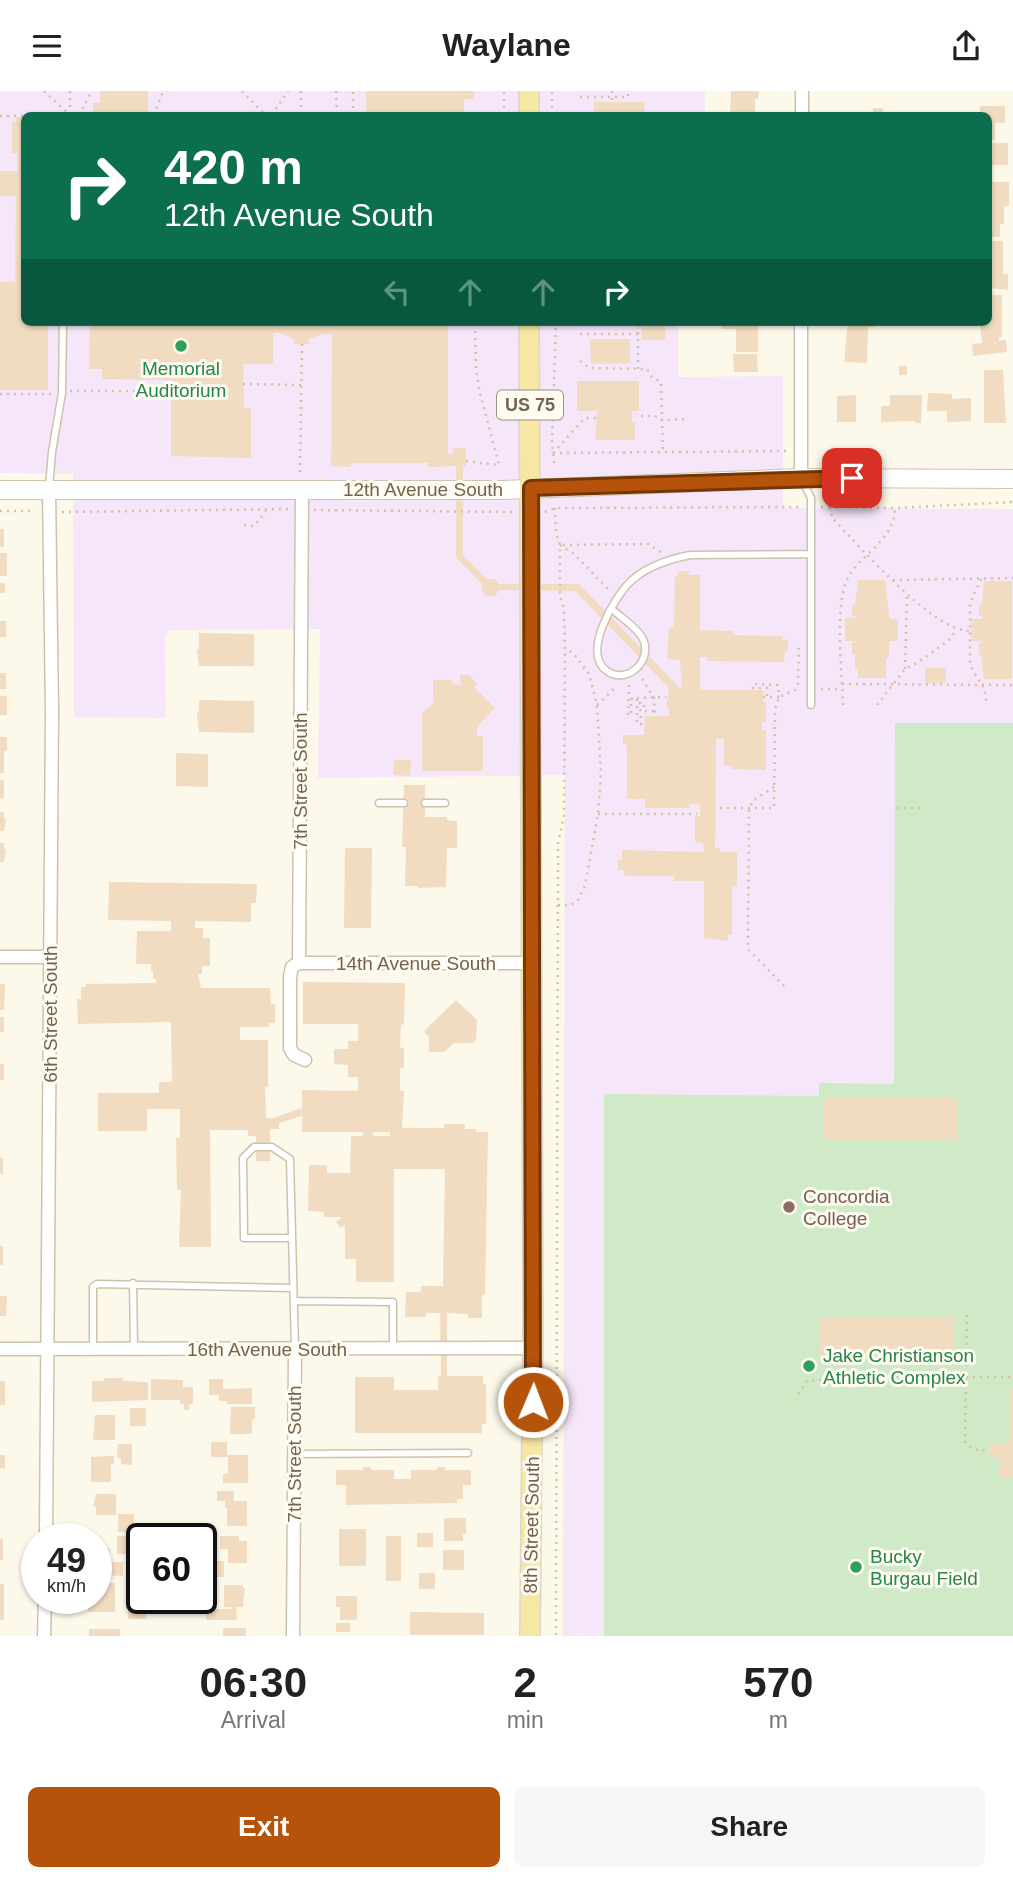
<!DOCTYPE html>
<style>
:root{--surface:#fff;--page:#f6f6f6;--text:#222;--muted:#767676;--accent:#b45309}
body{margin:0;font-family:Arial,sans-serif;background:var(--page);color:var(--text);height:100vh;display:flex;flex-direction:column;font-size:26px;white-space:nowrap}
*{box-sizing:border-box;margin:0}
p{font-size:23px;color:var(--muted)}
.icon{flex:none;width:38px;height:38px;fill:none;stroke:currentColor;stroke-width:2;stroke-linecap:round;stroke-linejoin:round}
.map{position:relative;height:1545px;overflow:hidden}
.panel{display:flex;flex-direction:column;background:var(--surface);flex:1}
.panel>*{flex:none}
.guide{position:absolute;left:21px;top:21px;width:971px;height:214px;border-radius:10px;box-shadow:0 2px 5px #0004;background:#0b6e4f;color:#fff;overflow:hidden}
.speed{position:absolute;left:21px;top:1432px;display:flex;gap:14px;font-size:35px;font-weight:700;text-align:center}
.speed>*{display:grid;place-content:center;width:91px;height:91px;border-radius:50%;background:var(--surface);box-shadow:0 2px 5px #0004;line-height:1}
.speed small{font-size:18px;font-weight:400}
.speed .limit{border:4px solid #111;border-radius:10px;background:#fff;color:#111}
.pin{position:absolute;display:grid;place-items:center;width:60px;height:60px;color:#fff;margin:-30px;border-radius:14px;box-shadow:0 4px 10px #0006}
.me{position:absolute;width:77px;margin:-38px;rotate:1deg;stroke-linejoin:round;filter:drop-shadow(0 0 5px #0008)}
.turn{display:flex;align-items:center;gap:24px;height:147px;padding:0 28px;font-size:32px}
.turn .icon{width:91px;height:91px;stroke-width:2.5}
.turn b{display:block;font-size:49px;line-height:60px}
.lanes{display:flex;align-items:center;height:66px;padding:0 28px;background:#0003;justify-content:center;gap:35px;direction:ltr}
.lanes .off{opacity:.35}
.eta{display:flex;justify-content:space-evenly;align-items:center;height:119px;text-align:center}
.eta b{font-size:42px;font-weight:700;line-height:49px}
.action{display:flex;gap:14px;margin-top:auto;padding:14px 28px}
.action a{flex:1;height:80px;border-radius:10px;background:var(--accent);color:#fff;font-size:28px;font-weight:700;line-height:80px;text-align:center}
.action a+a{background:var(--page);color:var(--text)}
header{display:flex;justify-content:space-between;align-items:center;height:91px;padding:0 28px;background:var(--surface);font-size:32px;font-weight:700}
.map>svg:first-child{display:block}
.education{fill:#f5e6f9}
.green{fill:#d0eac8}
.building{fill:#f1dcc2;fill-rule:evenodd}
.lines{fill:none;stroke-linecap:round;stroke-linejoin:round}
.lane-casing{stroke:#cec2af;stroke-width:9}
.street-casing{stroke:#cec2af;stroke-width:15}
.secondary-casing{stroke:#d1c3ad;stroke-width:20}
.primary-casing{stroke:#dbd6d1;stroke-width:22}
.path{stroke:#d6c0a5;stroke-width:2.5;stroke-dasharray:2 5;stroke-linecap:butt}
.lane{stroke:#fff;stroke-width:6}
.street{stroke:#fff;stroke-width:12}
.secondary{stroke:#fff;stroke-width:18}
.primary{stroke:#f7e7a5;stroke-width:19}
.route-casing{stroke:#753606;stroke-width:18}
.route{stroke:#b45309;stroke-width:12}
.leisure-dot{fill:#2e9e5b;stroke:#fefbf0;stroke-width:2.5}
.education-dot{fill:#8d6e63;stroke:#fefbf0;stroke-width:2.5}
.labels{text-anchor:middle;stroke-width:6;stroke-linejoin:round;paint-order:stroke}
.shield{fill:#fefbf0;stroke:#9f917e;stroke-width:2}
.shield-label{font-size:18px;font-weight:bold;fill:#76634d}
.leisure-label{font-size:19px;fill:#27864d;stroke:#fefbf0;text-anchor:start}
.street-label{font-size:19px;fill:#76634d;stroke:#fefbf0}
.education-label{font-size:19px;fill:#785e54;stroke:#fefbf0;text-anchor:start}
</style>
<header><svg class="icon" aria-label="menu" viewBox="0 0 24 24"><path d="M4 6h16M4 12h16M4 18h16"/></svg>Waylane<svg class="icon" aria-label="share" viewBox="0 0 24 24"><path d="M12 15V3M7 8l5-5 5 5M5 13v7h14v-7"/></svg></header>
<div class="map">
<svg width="1013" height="1545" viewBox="0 0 1013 1545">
<rect width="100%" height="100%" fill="#fcf8ea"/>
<path class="education" d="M0 0H705V24H24V231H678V286L783 285V417L1013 418V1545H563L565 684 318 687 320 538 170 539 165 544 166 627 74 626 73 383 0 382Z"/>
<path class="green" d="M895 632H1013V1545H604V1003L819 1005V992L894 993Z"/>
<path class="building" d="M100 0H148V24H93V12H100Z
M366 0H474V8H464V24H366Z
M731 0H759L758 8H755V22H758V24H730Z
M594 11H645L644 24H594Z
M980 15H1005V32H995V49H989V24H980Z
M873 17H883V24H873Z
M16 26H24V231H48V299H0V191H15L16 105H0V80H18V62H12V31H16Z
M992 52H1008V74H992Z
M989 91H1009V115H1004V133H1000V146H989Z
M989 150H1003V183H1008V199L989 197Z
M989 204H1002V246H999V250L1006 249 1007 261 973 265 972 253 982 252 980 231H989Z
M90 231H448V363H453V357H466V375H463V464L487 488H495L499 493H579L682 599 680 569 667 568 669 537 674 536 675 485H678V480H690L689 484H700V539L733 540V544L782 545V548L788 549V560H785L784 571 707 570V566H700V599H763V611H766V631H762V639H766V679L732 678V675L724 674V648H716L715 757 721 758 720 761H737V795H732V844H728V850L704 847V790H674V785H624L625 779H618V769H622V759L704 761 703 752 695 751V725H700V714L690 713 689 717H645V708H627V654L623 653V644H644L645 625H669V617H666L669 597 575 500 499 499 495 505H486L482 499V493L456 466V375L428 376V372H351V376L331 375 332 243H323L309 248V253H294V248L280 242H273V273H243L244 317H251V367L171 365V289L102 288V278H89Z
M641 231H665V249H641Z
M722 231H758V261H736V238H722Z
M848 231H876V236H868L867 272 844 271Z
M590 248H630V272L591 273Z
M733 263H757L758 281H734Z
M899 275H907V284H899Z
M984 279H1003L1006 332H984Z
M577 290H639V320H632V331H635V349H595L597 320H577Z
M928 302 952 303V308L971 307V330L947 331V320H927Z
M856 304V331H837V305Z
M890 304H922L921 332H915V330L881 331V315H890Z
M0 438H4V456H0Z
M0 462H7V485H0Z
M858 489H885L889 524 891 528H898V550H890L889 554V567H886V587H858V578H855V563H852V552L855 550H845V527H855V525H852V514H855Z
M984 490H1012V588H984L981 564H979V552L981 550H971V528H982V525H979V514H982Z
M0 492H5V502H0Z
M0 530H6V546H0Z
M199 542 254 543V575H199L197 558H199Z
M925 577H946V592H925Z
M0 582H6V598H0Z
M460 584H469L477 593 474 596 495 617 477 636V645H483V680H422V622L433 612V589H452L453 593 461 594Z
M0 605H7V624H0Z
M199 609 254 610V642L199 641 197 621H199Z
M0 646H7V660H4V682H0Z
M176 662 208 663V696L176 695Z
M394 669H411L410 685 393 684Z
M0 689H4V707H0Z
M404 694H425V726H447V729L457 730V757H447L446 796 418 797V795H405L406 756H402Z
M0 721H4V728H6L4 740H0Z
M0 752H4V758H6L4 771H0Z
M345 757H372L371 837H344Z
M109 791 257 793 256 812H251V831L195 830V837H203V847H210V875H202V883H198L201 897H270L271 913H275V932H269V936H240V949H268V996H265L266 1027H273L302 1017V999L358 1000V986H348V974L334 973V958H348V950H358V933H303V891L405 892 404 934 401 933 400 957H404V977H400V1000H404L402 1037H444V1033H465V1038H476V1041H488L485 1204H482V1227H468V1223L447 1222V1285H483V1293H486V1333H482V1342H355V1286H394V1299H438V1285H441L440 1222H426V1226H405L406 1201H421V1195H443L445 1078H394V1191H356V1168H345V1134L341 1137 336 1131 342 1126H324V1121L308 1120 309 1074H324L327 1075V1082H350L351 1045H363V1041H302V1025L279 1032V1038H270V1070H256V1045H248V1039H210L211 1156H179L181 1099H177L176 1047H180V1018H147V1040H98V1002H159V991H172L171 931 78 933 77 908H81V896H86V893L156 892V888H153V880H151V873H136L137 840H171V830L108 829ZM373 1041H390V1045H373Z
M0 893H5L4 919H0Z
M456 909 477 929 476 949 473 952H454L444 961H429V946L424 940Z
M0 926H4V941H0Z
M0 973H4V989H0Z
M824 1006H958V1048H824Z
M0 1067H3V1083H0Z
M0 1155H3V1174H0Z
M0 1205H7L6 1225H0Z
M820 1226H954V1269L820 1268Z
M104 1287H123V1290L148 1291V1309L92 1311V1290H104Z
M151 1288 183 1289V1296H193V1313H189V1319H184V1313H180V1309H151Z
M209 1288H223V1298L252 1297V1313H227V1310H219V1304H209Z
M0 1290H5V1314H0Z
M1009 1296H1013V1386H1000V1366H989V1353H1009Z
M231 1316H255V1328H252V1343H230Z
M130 1317H146V1335H130Z
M95 1324H115V1349H93Z
M211 1351H227V1364H248V1392H223V1383H228V1366H211Z
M118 1353H132V1374L121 1373V1367H117Z
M0 1364H5V1378L0 1377Z
M108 1365H114V1373H111V1391H91V1366Z
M363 1376H371V1379H394V1388H411V1379H437V1376H445V1379H471V1394H463V1408H457V1412L346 1414V1394H336V1379H363Z
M217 1400H234V1410H247V1435H227V1417H225V1410H217Z
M96 1403H116V1424H96V1416H93Z
M118 1423H134V1441H118Z
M444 1427H466V1443H463V1450H444Z
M339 1438H366V1475H339Z
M417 1442H433V1456H417Z
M117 1445H137V1456H133V1463H117Z
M220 1445H239V1450H247V1472H228V1458H220Z
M386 1445H401V1490H386Z
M0 1448H3V1469H0Z
M96 1456 110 1458V1471H123V1485L96 1484Z
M443 1459H464V1479H443Z
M206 1470H224V1486H206Z
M419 1482H435V1498H419Z
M96 1492H115V1521H88V1508L96 1507Z
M0 1493H4V1529H0Z
M224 1494H243V1497H245L243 1516H236L237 1529H206V1518H231V1516H224Z
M336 1505H357V1529H340V1516H336Z
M128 1512H146V1528H128Z
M410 1521 484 1522V1544H410Z
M336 1532H350V1541H336Z
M223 1537H246V1545H223Z
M89 1538H120V1545H89Z"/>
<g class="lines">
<g class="lane-casing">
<path id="lane" d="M802 389 811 407V614
M49 397 52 361 62 302 63 231
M612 518C621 527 637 536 643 548 653 570 627 594 607 580 581 563 614 506 631 490 647 475 670 468 690 464L811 463
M379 712H404
M425 712H445
M292 1147H244L243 1067 254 1056H272L290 1068 295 1258
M133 1192 134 1257
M294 1210 393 1211V1257
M93 1258V1196L97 1193 293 1197
M294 1363 468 1362"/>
</g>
<g class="street-casing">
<path id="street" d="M802 24V0
M801 387V231
M302 398 299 872 292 876 290 886V957L294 964 305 969
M0 866H50
M299 872H532
M0 1258 533 1257
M46 1447 52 620 49 399
M44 1545 45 1507
M293 1545 295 1258"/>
</g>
<g class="secondary-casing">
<path id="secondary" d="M0 399H502L801 387 1013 388"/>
</g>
<g class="primary-casing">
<path id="primary" d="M529 0V24
M529 231 533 1239 530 1545"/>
</g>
<path class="path" d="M44 0 70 24
M70 0V24
M242 0 265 24
M301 0V24
M336 0 337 24
M580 6H628V0
M612 9V0
M79 24 92 0
M154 24 163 0
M272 24 288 0
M353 24V0
M504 24V0
M552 24V0
M680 24H681
M0 25 79 24
M580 243H638
M580 270 590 277 647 278 652 286 661 291 663 362
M638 278V231
M243 293 301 294
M70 300H144L171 294
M0 303H53
M641 325H655L662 329 688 328
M553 362 788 360
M553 362 585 327H597
M466 370 499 374 480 302 476 279 475 231
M554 372 552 351 556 231
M300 381 302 253
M821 416 895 417 1013 411
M830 416 832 427C861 456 930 538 969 540
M555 417 556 442 560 454V505L564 518 565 557 564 724 558 753 556 1545
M314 419 514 421
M0 420H35
M62 421 290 418
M545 421 555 417 800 416
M244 434 254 435 266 420
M560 454 574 463 611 501
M563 454 648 453 662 462
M981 488 970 512V571C976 592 986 589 986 614
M893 489 1013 487
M905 578 907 504
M642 588 654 607 655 625
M842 593 1013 594
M629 594 628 624H631V608L637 607V633H641L640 612H644V620H655
M821 598H842
M763 606H779L778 594 753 593V597H767V606
M637 607 666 606
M597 614 616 596
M843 614C842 581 835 520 846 491 858 462 894 453 895 417
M877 614 905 578 917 572 949 549 956 539
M774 696 754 709 749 717 748 858 785 896
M720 717H774L775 619 779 606 795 599 798 592 799 552
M897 717H922
M598 723H697
M558 814H571L578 809 585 795 598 723 601 682 597 614 589 583 574 563 565 557
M967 1224 965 1350C971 1360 979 1359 989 1359
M798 1303 807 1290 872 1286H1013"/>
<use href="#lane" class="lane"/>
<use href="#street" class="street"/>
<use href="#secondary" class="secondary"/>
<use href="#primary" class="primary"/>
</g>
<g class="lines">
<g class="route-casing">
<path id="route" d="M533 1311 531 397 852 387"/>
</g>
<use href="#route" class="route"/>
</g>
<g class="leisure-dot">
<circle cx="181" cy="255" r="7"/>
<circle cx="809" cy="1275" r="7"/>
<circle cx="856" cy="1476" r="7"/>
</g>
<circle class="education-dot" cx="789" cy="1116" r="7"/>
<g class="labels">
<rect class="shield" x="497" y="299.5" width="66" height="29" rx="5"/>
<g class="shield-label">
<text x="530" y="320">US 75</text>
</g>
<g class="leisure-label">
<text x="181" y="284" text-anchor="middle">Memorial<tspan x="181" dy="22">Auditorium</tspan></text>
<text x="823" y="1271">Jake Christianson<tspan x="823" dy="22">Athletic Complex</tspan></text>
<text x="870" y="1472">Bucky<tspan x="870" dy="22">Burgau Field</tspan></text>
</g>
<g class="street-label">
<text x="423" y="405">12th Avenue South</text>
<text transform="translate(300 690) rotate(-90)" y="7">7th Street South</text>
<text x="416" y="879">14th Avenue South</text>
<text transform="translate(50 923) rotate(-90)" y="7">6th Street South</text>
<text x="267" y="1265">16th Avenue South</text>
<text transform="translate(294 1363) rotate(-90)" y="7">7th Street South</text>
<text transform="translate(531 1434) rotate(-89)" y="7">8th Street South</text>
</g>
<g class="education-label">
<text x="803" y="1112">Concordia<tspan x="803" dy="22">College</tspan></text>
</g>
</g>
</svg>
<div class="speed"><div>49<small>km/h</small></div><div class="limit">60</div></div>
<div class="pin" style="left:852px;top:387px;background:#d93025"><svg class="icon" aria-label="arrive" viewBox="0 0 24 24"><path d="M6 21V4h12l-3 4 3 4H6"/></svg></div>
<svg class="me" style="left:533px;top:1311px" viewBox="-20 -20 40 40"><circle r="17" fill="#b45309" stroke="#fff" stroke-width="3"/><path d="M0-11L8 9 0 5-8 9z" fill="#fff"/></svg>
<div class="guide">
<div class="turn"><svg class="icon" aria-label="right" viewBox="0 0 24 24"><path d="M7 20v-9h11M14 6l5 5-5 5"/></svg><div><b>420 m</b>12th Avenue South</div></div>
<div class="lanes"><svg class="icon off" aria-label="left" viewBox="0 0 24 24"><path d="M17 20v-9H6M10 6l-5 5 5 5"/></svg><svg class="icon off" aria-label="ahead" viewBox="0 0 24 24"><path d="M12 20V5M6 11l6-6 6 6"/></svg><svg class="icon off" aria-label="ahead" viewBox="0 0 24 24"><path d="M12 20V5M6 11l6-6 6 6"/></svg><svg class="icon" aria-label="right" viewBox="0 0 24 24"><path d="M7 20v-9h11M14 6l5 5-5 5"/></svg></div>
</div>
</div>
<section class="panel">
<div class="eta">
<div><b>06:30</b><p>Arrival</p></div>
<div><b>2</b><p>min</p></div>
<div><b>570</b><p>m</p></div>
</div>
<div class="action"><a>Exit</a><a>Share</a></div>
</section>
